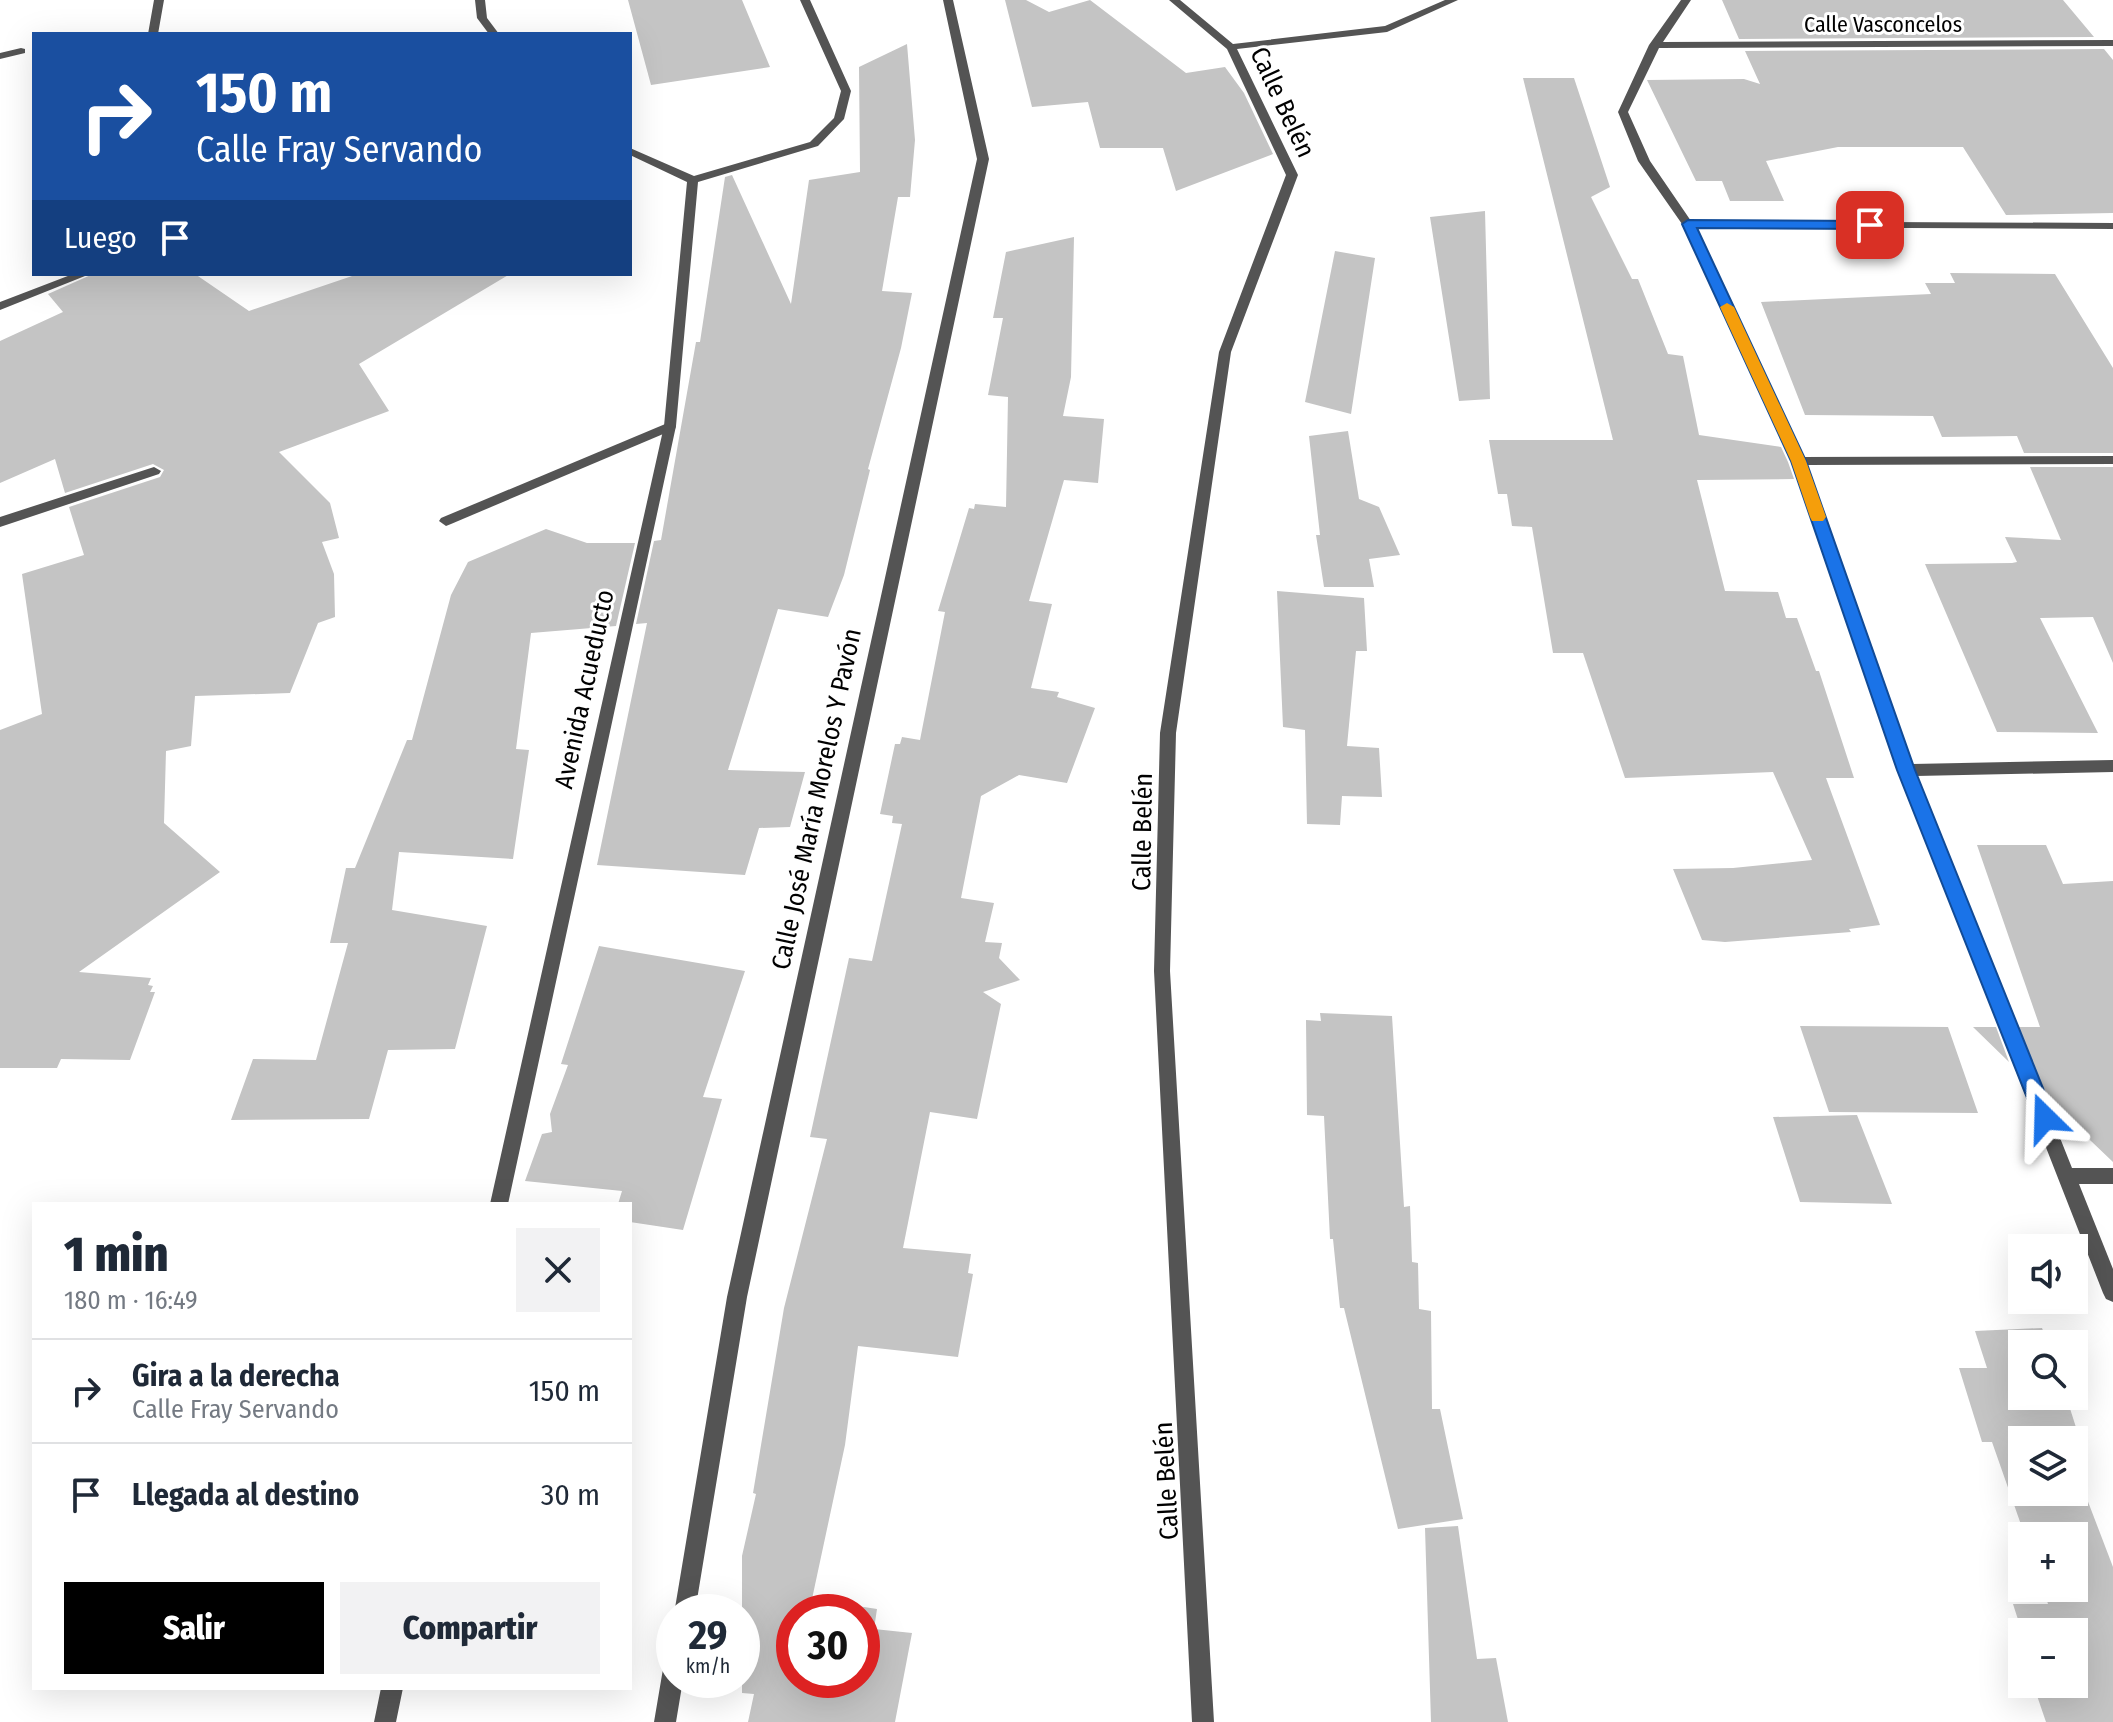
<!DOCTYPE html>
<html lang="es">
<meta charset="utf-8">
<style>
:root{--surface:#fff;--page:#f2f2f3;--text:#1f2937;--muted:#747a83;--line:#e0e1e3;--accent:#000}
body{margin:0;font-family:"Fira Sans Condensed",sans-serif;background:var(--page);color:var(--text);height:100vh;display:flex;flex-direction:column;font-size:30px;white-space:nowrap}
*{box-sizing:border-box;margin:0}
p{font-size:26px;color:var(--muted)}
.icon{flex:none;width:44px;height:44px;fill:none;stroke:currentColor;stroke-width:2;stroke-linecap:round;stroke-linejoin:round}
.map{position:relative;flex:1;overflow:hidden}
.details{position:absolute;left:32px;top:1202px;width:600px;height:488px;display:flex;flex-direction:column;background:var(--surface);border-radius:0px;box-shadow:0 8px 32px #0002}
.details>*{flex:none}
.banner{position:absolute;left:32px;top:32px;width:600px;height:244px;border-radius:0px;box-shadow:0 8px 32px #0002;background:#1a4fa0;color:#fff;overflow:hidden}
.fabs{position:absolute;left:2008px;top:1234px;display:grid;gap:16px}
.fabs a{display:grid;place-items:center;width:80px;height:80px;border-radius:0px;background:var(--surface);box-shadow:0 8px 32px #0002;font-size:40px}
.speed{position:absolute;left:656px;top:1594px;display:flex;gap:16px;font-size:40px;font-weight:700;text-align:center}
.speed>*{display:grid;place-content:center;width:104px;height:104px;border-radius:50%;background:var(--surface);box-shadow:0 8px 32px #0002;line-height:1}
.speed small{font-size:20px;font-weight:400}
.speed .limit{border:12px solid #d22;background:#fff;color:#111}
.pin{position:absolute;display:grid;place-items:center;width:68px;height:68px;color:#fff;margin:-34px;border-radius:16px;box-shadow:0 4px 12px #0006}
.me{position:absolute;width:88px;margin:-44px;rotate:338deg;stroke-linejoin:round;filter:drop-shadow(0 0 6px #0008)}
.turn{display:flex;align-items:center;gap:28px;height:168px;padding:0 32px;font-size:36px}
.turn .icon{width:104px;height:104px;stroke-width:2.5}
.turn b{display:block;font-size:56px;line-height:68px}
.then{display:flex;align-items:center;height:76px;padding:0 32px;background:#0003;gap:16px;font-size:30px}
.round{display:grid;place-items:center;flex:none;width:84px;height:84px;border-radius:0px;background:var(--page)}
.summary{display:flex;align-items:center;justify-content:space-between;height:136px;padding:0 32px}
h1{font-size:48px;font-weight:800;line-height:60px}
.action{display:flex;gap:16px;margin-top:auto;padding:16px 32px}
.action a{flex:1;height:92px;border-radius:0px;background:var(--accent);color:#fff;font-size:32px;font-weight:800;line-height:92px;text-align:center}
.action a+a{background:var(--page);color:var(--text)}
ul{padding:0;list-style:none}
li{display:flex;align-items:center;gap:24px;height:104px;padding:0 32px;border-top:2px solid var(--line)}
li div{flex:1}
li b{display:block;font-size:30px}
li em{font-style:normal}
.map>svg:first-child{display:block}
.building{fill:#c4c4c4;fill-rule:evenodd}
.lines{fill:none;stroke-linecap:round;stroke-linejoin:round}
.lane{fill:#545454;fill-rule:evenodd}
.street{fill:#545454;fill-rule:evenodd}
.route{fill:#1a73e8;stroke:#114b97;stroke-width:2}
.slow{fill:#f59e0b}
.labels{text-anchor:middle;stroke-width:6;stroke-linejoin:round;paint-order:stroke}
.far-street-label{font-size:22px;fill:#000;stroke:#fff}
.street-label{font-size:26px;fill:#000;stroke:#fff}
</style>
<div class="map">
<svg width="2113" height="1722" viewBox="0 0 2113 1722">
<rect width="100%" height="100%" fill="#fff"/>
<path class="building" d="M628 0H742L770 67 651 85Z
M1005 0H1026L1049 12 1090 0 1186 73 1225 67 1244 93 1273 154 1176 191 1163 148H1100L1088 102 1032 107Z
M1722 0H2063L2094 37 1739 39Z
M907 44 915 140 910 197H898L882 291 912 293 901 348 868 469 870 470 844 575 828 617 778 609 728 770 805 772 790 827 759 828 745 875 597 865 647 623 636 624 654 541 661 540 696 342H700L725 177 732 175 791 304 809 180 860 172 859 67Z
M2104 49 2113 60V213L2006 215 1963 147H1838L1766 161 1784 201H1730L1722 181H1696L1647 80 1744 79 1760 84 1745 51Z
M1523 78H1574L1610 187 1591 197 1632 279H1638L1668 354 1683 356 1699 435 1781 447 1788 462 1794 479 1697 480 1725 591 1778 592 1786 618H1797L1816 671H1819L1854 778H1826L1880 925 1849 929 1851 932 1725 942 1702 940 1673 869 1733 868 1812 860 1773 772 1625 778 1583 653H1553L1532 527 1512 526 1507 494H1498L1489 440H1613Z
M1485 211 1490 399 1459 401 1430 217Z
M1074 237 1071 377 1063 416 1104 419 1098 483 1064 480 1029 601 1052 604 1031 688 1059 692 1057 697 1095 708 1067 783 1019 775 981 796 961 898 994 903 985 942 1002 943 999 958 1020 980 983 992 1001 1004 977 1119 930 1112 903 1248 971 1254 968 1273 973 1274 958 1357 858 1346 845 1445 812 1599 877 1609 874 1629 912 1633 895 1722H748L754 1694 742 1693V1556L756 1494 753 1493 784 1308 827 1139 810 1137 849 958 872 961 902 824 892 823 893 816 880 814 895 744H900L902 737 920 740 945 612 938 611 969 508 974 509 975 504 1006 507 1008 397 988 395 1003 318H993L1006 252ZM794 1612H862V1680H794Z
M1335 251 1375 258 1351 414 1305 402Z
M1950 273 2055 274 2113 368V453H2024L2017 436 1942 437 1933 416 1805 415 1761 302 1931 294 1925 283H1955Z
M93 274H195L249 311 358 274H510L359 364 389 411 279 452 330 503 339 538 322 542 334 574 335 617 318 623 290 693 195 696 191 746 166 751 164 823 220 872 79 972 151 978 148 985 153 986 150 992H155L130 1060 61 1059 57 1068H0V730L42 714 22 574 84 555 69 507 160 477 164 470 153 464 65 493 55 459 0 483V341L63 312 48 294Z
M1348 431 1359 499 1379 507 1400 555 1369 559 1374 587H1324L1316 535H1320L1309 436Z
M2030 467H2113V663L2093 617 2040 618 2098 733 1997 732 1925 564 2012 563 2017 562 2005 537 2061 540Z
M546 529 587 543H635L616 626 531 633 516 749 529 750 513 859 399 852 392 910 487 926 455 1049 388 1050 369 1119 231 1120 253 1059 316 1060 348 943H330L346 868H355L407 740H412L451 595 468 562Z
M1277 591 1364 598 1367 651H1356L1347 746 1379 748 1382 797 1342 796 1340 825 1307 824 1305 730 1283 727Z
M1977 845H2046L2063 884 2113 881V1162L2048 1100 2019 1027H2040Z
M599 946 745 971 703 1097 722 1099 683 1230 630 1222V1204H618L622 1191 525 1181 542 1134 552 1132 550 1114 568 1065 561 1064Z
M1320 1013 1392 1016 1404 1207 1410 1206 1412 1262 1418 1263 1419 1309 1431 1311 1432 1409H1440L1463 1519 1398 1529 1344 1308H1340L1333 1239H1330L1324 1116 1307 1115 1306 1020 1321 1021Z
M1800 1026 1948 1027 1978 1113 1829 1112Z
M1973 1027H1996L2009 1062Z
M1857 1115 1892 1204 1800 1202 1773 1117Z
M2042 1328 2048 1344H2022V1396H2066L2088 1465H2074L2113 1567V1722H2046L2033 1684H2074V1632H2022L2013 1604H2048L2043 1588H2074V1536H2025L1992 1442H1982L1959 1368H1987L1975 1331ZM2022 1440H2074V1492H2022Z
M1458 1526 1477 1659 1496 1658 1508 1722H1431L1425 1528Z"/>
<g class="lines">
<path class="lane" d="M670 422 676 426 675 429 451 524 446 526 439 521 441 518Z"/>
<path class="street" d="M154 0H164L158 34H148Z
M475 0H485L487 18 499 34H489L477 18Z
M800 0H810L851 91 844 119 818 146 698 182 676 426 508 1204H490L664 426 687 182 630 155V148L694 176 810 142 834 118 841 91Z
M943 0H953L989 159 747 1297 695 1612 674 1614 727 1297 977 159Z
M1169 0H1180L1233 44 1385 26 1445 0H1458L1387 32 1237 49 1298 175 1231 352 1176 733 1170 971 1214 1722H1192L1154 971 1160 733 1219 352 1286 175 1227 49Z
M1681 0H1691L1663 42 2113 40V46L1659 48 1628 112 1650 161 1691 221 2113 223V229L1695 227 1803 457 2113 456V464L1806 465 1912 764 2113 760V772L1916 776 2072 1168H2113V1184H2079L2113 1269V1302L2106 1299 2103 1293 1898 770 1791 461 1682 224 1638 161 1618 112 1649 45Z
M21 48 25 49V53L0 59V53Z
M73 274H90L0 310V302Z
M154 467 161 471 159 474 0 527V517Z
M674 1658V1680H683L676 1722H654L663 1669 666 1661Z
M381 1688H403L396 1722H374Z"/>
</g>
<path class="route" d="M1688 220 1870 221 1877 225 1870 229 1697 228 1806 461 1915 770 2055 1118 2052 1124 2045 1127 2038 1124 2035 1118 1897 770 1791 461 1682 224Z"/>
<path class="slow" d="M1727 303 1734 307 1806 461 1826 517 1823 521H1812L1810 517 1791 461 1720 307Z"/>
<g class="labels">
<g class="far-street-label">
<text x="1883" y="32">Calle Vasconcelos</text>
</g>
<g class="street-label">
<text transform="translate(1283 102) rotate(65)" y="9">Calle Belén</text>
<text transform="translate(584 689) rotate(-78)" y="9">Avenida Acueducto</text>
<text transform="translate(816 799) rotate(-78)" y="9">Calle José María Morelos Y Pavón</text>
<text transform="translate(1142 832) rotate(-89)" y="9">Calle Belén</text>
<text transform="translate(1166 1481) rotate(-93)" y="9">Calle Belén</text>
</g>
</g>
</svg>
<div class="fabs">
<a><svg class="icon" aria-label="sound" viewBox="0 0 24 24"><path d="M4 9h4l5-4v14l-5-4H4zM17 9q2 3 0 6"/></svg></a>
<a><svg class="icon" aria-label="search" viewBox="0 0 24 24"><circle cx="10" cy="10" r="6"/><path d="M15 15l6 6"/></svg></a>
<a><svg class="icon" aria-label="layers" viewBox="0 0 24 24"><path d="M12 4l9 5-9 5-9-5zM3 14l9 5 9-5"/></svg></a>
<a>+</a>
<a>−</a>
</div>
<div class="speed"><div>29<small>km/h</small></div><div class="limit">30</div></div>
<div class="pin" style="left:1870px;top:225px;background:#d93025"><svg class="icon" aria-label="arrive" viewBox="0 0 24 24"><path d="M6 21V4h12l-3 4 3 4H6"/></svg></div>
<svg class="me" style="left:2045px;top:1118px" viewBox="-20 -20 40 40"><path d="M0-17L14 15 0 8-14 15z" fill="#1a73e8" stroke="#fff" stroke-width="4"/></svg>
<div class="banner">
<div class="turn"><svg class="icon" aria-label="right" viewBox="0 0 24 24"><path d="M7 20v-9h11M14 6l5 5-5 5"/></svg><div><b>150 m</b>Calle Fray Servando</div></div>
<div class="then">Luego<svg class="icon" aria-label="arrive" viewBox="0 0 24 24"><path d="M6 21V4h12l-3 4 3 4H6"/></svg></div>
</div>
<section class="details">
<div class="summary"><div><h1>1 min</h1><p>180 m · 16:49</p></div><a class="round"><svg class="icon" aria-label="close" viewBox="0 0 24 24"><path d="M6 6l12 12M18 6L6 18"/></svg></a></div>
<ul>
<li><svg class="icon" aria-label="right" viewBox="0 0 24 24"><path d="M7 20v-9h11M14 6l5 5-5 5"/></svg><div><b>Gira a la derecha</b><p>Calle Fray Servando</p></div><em>150 m</em></li>
<li><svg class="icon" aria-label="arrive" viewBox="0 0 24 24"><path d="M6 21V4h12l-3 4 3 4H6"/></svg><div><b>Llegada al destino</b></div><em>30 m</em></li>
</ul>
<div class="action"><a>Salir</a><a>Compartir</a></div>
</section>
</div>
